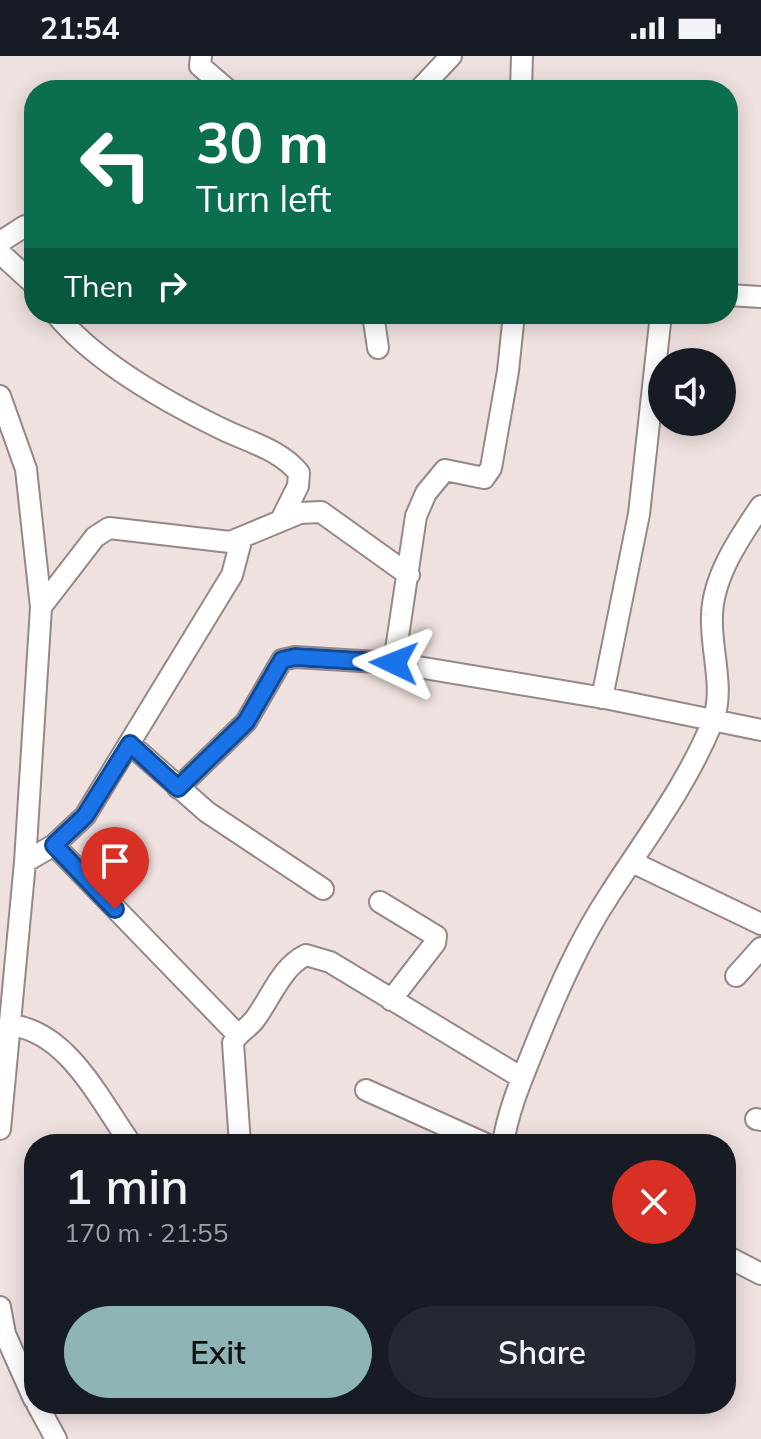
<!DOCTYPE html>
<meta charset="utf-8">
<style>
:root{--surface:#171b24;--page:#242831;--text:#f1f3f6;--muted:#9ea1a6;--accent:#8fb4b6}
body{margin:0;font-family:Mulish,sans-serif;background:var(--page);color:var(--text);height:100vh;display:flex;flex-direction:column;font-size:30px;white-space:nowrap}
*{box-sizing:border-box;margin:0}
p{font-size:26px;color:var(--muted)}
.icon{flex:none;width:44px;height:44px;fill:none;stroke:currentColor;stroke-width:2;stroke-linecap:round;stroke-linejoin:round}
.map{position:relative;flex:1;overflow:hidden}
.panel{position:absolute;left:24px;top:1078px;width:712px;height:280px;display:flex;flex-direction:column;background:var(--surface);border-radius:32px;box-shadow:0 4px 20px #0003}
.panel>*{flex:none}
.hud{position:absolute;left:24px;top:24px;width:714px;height:244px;border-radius:32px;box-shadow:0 4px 20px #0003;background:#0b6e4f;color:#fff;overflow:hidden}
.controls{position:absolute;left:648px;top:292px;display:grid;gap:16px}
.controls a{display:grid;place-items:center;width:88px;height:88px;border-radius:50%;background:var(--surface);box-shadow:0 4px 20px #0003;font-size:40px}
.pin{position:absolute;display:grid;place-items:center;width:68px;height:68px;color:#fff;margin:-82px -34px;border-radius:50% 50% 50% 0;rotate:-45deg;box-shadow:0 0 8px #0007}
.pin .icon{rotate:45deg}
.me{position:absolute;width:88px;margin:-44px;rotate:272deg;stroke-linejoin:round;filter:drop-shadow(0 0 6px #0008)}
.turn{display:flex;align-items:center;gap:28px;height:168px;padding:0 40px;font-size:36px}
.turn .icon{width:104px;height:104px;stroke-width:2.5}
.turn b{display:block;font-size:56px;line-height:68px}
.then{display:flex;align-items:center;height:76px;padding:0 40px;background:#0003;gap:16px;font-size:30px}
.round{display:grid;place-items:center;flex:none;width:84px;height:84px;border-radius:42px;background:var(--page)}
.head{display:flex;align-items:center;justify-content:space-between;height:136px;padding:0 40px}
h1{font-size:48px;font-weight:600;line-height:60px}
.cta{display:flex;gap:16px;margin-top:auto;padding:16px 40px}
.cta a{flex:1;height:92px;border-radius:48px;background:var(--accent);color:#111;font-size:32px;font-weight:600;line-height:92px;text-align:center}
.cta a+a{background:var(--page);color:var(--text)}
.status{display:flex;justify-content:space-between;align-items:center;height:56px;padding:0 40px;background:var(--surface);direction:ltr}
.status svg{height:22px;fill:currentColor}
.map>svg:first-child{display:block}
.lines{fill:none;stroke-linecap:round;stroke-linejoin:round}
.minor-casing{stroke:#958887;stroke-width:24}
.minor{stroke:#fff;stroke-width:20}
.route-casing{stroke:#114b97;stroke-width:20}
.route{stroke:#1a73e8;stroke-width:14}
</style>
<div class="status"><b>21:54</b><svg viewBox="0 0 49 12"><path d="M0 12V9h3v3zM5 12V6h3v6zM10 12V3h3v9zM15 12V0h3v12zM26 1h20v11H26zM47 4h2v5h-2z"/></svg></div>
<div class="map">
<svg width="761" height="1383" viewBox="0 0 761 1383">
<rect width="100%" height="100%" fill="#efe1e0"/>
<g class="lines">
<g class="minor-casing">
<path id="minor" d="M201 0 200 10 228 34
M419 34 451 0
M521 34 522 0
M0 186 25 170H34
M0 197 34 228
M728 239 761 241
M56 258C95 306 168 347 224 374 249 386 281 394 299 417L298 430 281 464
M373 258 378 292
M514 258 508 315 491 412 484 422 445 414 426 437 416 460 394 607 610 643 761 674
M0 340 26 413 41 551 25 806 0 1073
M41 551 95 481 109 472 230 486 300 457 321 456 409 519
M602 642 639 458 661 258
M130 688 207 756 323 833
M178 732 246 666 282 604 295 601 394 607
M54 789 237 978
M25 806 54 789 85 760 232 519 241 485
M632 806 761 868
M380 846 436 880 435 887 391 944
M736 920 761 892
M10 969C68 975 100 1045 131 1088
M366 1034 486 1088
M756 1063 761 1064
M240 1088 233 987C238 976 248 973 255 963 271 942 281 911 306 899L330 906 522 1022
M503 1088C508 1053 524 1018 537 985 558 934 579 885 610 838 646 782 686 730 712 667 726 634 710 594 712 559 713 520 740 481 761 450
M726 1200 761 1218
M0 1251 5 1278 34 1343
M37 1348 56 1383"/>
</g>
<use href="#minor" class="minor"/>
</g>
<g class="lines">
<g class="route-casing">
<path id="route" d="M115 853 54 789 85 760 130 688 178 732 246 666 282 604 295 601 394 607"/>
</g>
<use href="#route" class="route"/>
</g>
</svg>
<div class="controls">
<a><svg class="icon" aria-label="sound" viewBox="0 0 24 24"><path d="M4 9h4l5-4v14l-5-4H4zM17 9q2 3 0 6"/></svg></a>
</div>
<div class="pin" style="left:115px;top:853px;background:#d93025"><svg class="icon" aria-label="arrive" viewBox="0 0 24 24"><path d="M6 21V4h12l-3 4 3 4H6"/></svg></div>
<svg class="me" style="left:394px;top:607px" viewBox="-20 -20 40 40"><path d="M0-17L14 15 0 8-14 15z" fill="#1a73e8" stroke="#fff" stroke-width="4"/></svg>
<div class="hud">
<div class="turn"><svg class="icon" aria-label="left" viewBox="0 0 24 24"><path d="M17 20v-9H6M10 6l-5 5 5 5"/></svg><div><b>30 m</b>Turn left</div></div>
<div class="then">Then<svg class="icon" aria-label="right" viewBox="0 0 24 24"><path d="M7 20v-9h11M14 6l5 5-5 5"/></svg></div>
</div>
<section class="panel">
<div class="head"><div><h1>1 min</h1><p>170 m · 21:55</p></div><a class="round" style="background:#d93025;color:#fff"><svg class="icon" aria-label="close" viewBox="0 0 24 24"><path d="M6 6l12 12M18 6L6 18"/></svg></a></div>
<div class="cta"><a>Exit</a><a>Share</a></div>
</section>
</div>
